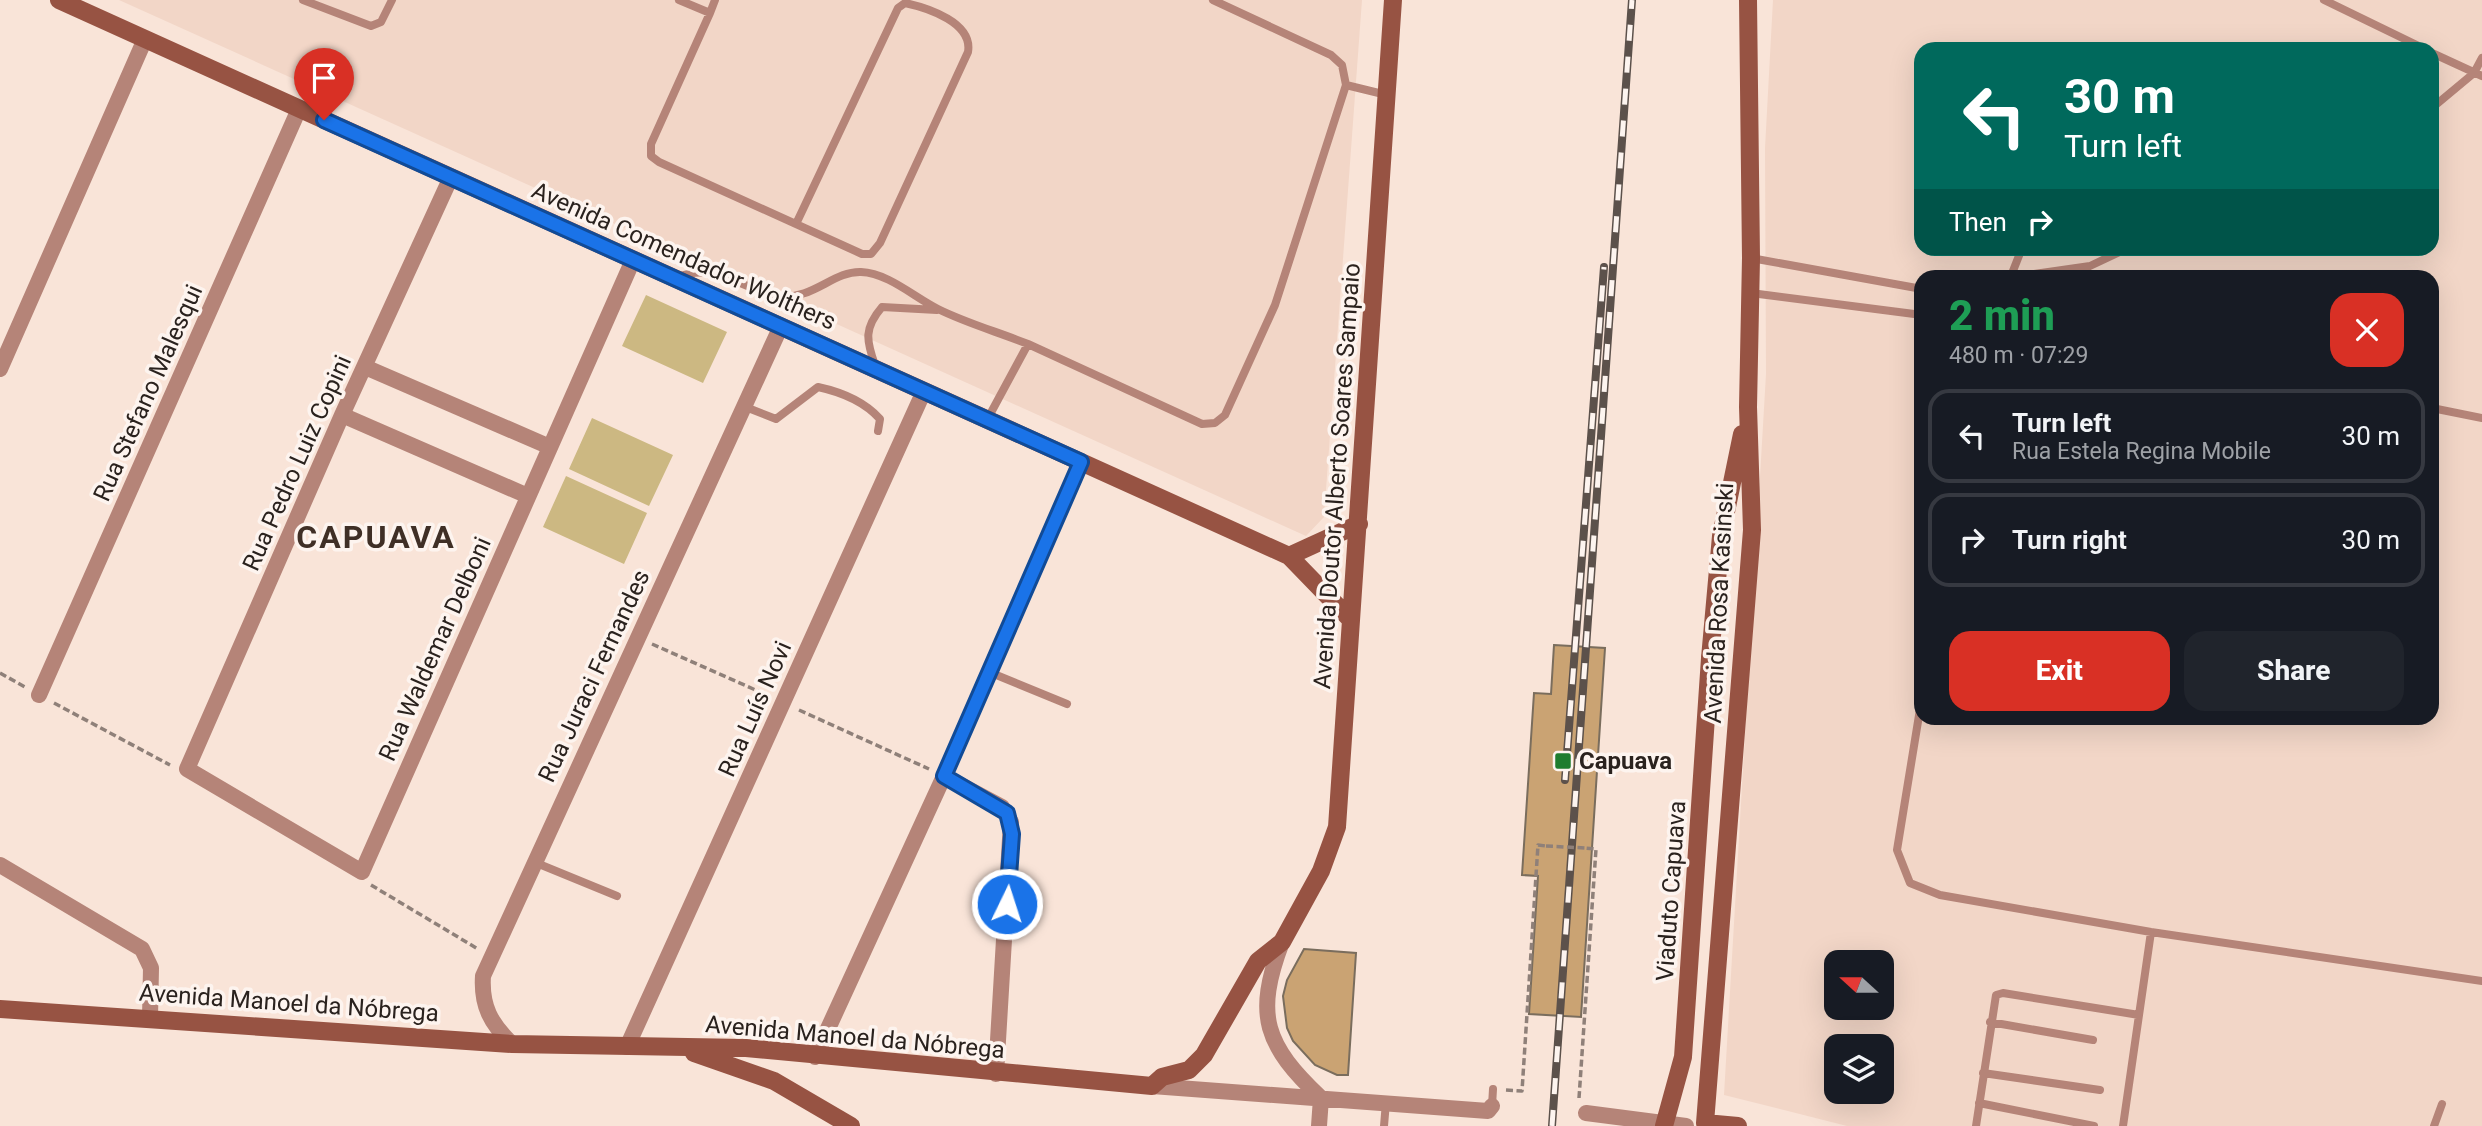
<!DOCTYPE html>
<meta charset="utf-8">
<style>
:root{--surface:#171b24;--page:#20242c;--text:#f1f3f6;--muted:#9ea1a6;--line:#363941;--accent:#d93025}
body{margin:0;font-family:Roboto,sans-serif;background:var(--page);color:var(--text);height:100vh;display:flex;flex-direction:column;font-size:26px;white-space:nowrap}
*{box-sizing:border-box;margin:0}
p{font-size:23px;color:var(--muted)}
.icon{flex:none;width:38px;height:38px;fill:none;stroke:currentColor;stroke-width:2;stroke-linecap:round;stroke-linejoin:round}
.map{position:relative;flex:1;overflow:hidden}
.details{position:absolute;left:1914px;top:270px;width:525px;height:455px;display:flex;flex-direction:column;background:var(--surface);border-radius:21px;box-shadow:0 7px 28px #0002}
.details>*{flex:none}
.banner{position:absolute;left:1914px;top:42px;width:525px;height:214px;border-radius:21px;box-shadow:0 7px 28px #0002;background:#00695c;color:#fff;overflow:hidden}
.needle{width:46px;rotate:291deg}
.fabs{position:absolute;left:1824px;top:950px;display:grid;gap:14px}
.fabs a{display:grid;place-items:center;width:70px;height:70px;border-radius:14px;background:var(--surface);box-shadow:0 7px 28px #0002;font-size:35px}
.pin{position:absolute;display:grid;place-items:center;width:60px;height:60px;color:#fff;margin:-72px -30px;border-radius:50% 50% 50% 0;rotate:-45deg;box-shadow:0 0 7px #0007}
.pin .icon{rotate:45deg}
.me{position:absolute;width:77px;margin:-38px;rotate:4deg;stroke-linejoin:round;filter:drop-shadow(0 0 5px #0008)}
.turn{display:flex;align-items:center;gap:24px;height:147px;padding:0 35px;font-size:32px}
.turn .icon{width:91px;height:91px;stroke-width:2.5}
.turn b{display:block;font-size:49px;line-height:60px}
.then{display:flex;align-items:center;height:66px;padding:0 35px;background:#0003;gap:14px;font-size:26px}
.round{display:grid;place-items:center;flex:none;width:74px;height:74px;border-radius:21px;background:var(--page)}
.headline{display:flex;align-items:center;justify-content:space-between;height:119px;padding:0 35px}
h1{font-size:42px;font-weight:800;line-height:52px;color:#1e9e55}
.action{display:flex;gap:14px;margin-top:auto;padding:14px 35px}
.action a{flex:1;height:80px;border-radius:21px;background:var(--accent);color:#fff;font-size:28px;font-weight:800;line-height:80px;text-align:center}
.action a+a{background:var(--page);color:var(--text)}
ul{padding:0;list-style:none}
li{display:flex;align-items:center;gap:21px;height:94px;margin:0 14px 10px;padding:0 21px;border:4px solid var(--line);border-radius:21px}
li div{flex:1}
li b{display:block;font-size:26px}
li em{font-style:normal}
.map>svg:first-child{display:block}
.built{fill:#f2d6c7;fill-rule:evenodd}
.green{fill:#ccb882}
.building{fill:#caa373;stroke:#7a6d5d;stroke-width:2}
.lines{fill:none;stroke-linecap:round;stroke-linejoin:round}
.path{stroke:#8f8079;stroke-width:3.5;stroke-dasharray:7 3.5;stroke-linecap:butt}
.service{stroke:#b58478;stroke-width:8}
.minor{stroke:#b58478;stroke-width:16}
.secondary{stroke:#975343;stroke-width:18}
.rail-casing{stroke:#5c514b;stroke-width:8}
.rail{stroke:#fdf4ef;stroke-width:5;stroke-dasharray:16;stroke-linecap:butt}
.path-bridge{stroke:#8f8079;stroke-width:3.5;stroke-dasharray:7 3.5;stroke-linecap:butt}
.secondary-bridge{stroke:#975343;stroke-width:18}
.route-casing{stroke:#114b97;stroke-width:18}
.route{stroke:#1a73e8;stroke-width:12}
.poi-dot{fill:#1f7d2e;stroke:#fdf4ef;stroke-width:2.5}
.labels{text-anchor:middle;stroke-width:7;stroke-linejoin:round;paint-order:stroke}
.street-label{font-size:24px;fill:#2a221e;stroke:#fdf4ef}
.poi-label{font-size:24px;font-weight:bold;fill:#2a221e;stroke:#fdf4ef;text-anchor:start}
.district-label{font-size:32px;font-weight:bold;letter-spacing:2px;fill:#3f2f26;stroke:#fdf4ef}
</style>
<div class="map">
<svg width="2482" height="1126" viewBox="0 0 2482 1126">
<rect width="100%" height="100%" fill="#f9e4d8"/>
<path class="built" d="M119 0H1362L1324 517 1306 536Z
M1773 0H2482V1126H1847L1724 1095 1766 374 1765 148ZM1922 49H2432V248H1922ZM1922 276H2432V718H1922ZM1836 962H1881V1008H1836ZM1836 1046H1881V1092H1836Z"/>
<path class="green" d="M646 295 727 332 703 383 622 346Z
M592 418 673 455 649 506 569 469Z
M566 476 647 513 624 564 543 527Z"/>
<path class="building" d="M1554 645 1605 648 1581 1017 1529 1014 1538 876 1522 875 1534 693 1551 694Z
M1304 949 1356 953 1348 1075H1337L1315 1065 1293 1041 1287 1028 1283 996 1287 980Z"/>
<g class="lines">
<path class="path" d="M652 644 769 696
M0 673 25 687
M54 703 170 765
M799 710 929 769
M371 885 478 949
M1506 1090 1522 1091 1538 845 1546 846
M1579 1098 1596 849 1585 848"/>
<path class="service" d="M303 0 371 26 381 22 392 0
M679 0 710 13 715 0
M2324 0 2425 49
M710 13 651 144V156L659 162 862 254H871L880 243 968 52C973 23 929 8 905 3L898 8 796 224
M2432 53 2482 76
M1346 85 1387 95
M2432 108 2474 73 2482 58
M1751 258 1922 289
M2011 276 2022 248
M2021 276 2090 266 2128 248
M678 277C717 261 743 291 780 296 813 300 833 271 861 272 888 273 914 297 938 309 966 323 998 332 1028 344
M1751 293 1922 315
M875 365C866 340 864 328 882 307L937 310
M743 406 776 419 818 387C841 392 864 401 880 419L878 431
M2432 408 2482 418
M987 420 1028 344 1202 424 1215 423 1225 415 1275 305 1346 85 1342 65 1331 55 1213 0
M989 672 1067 704
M1922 697 1897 850 1910 883 1940 895 2151 932 2482 981
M534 862 617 896
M1990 1022 2093 1040
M1983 1073 2100 1090
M1979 1103 2094 1126
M1492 1106 1493 1089
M1384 1126 1386 1102
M1976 1126 1996 995 2003 993 2139 1015
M2123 1126 2151 932
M2434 1126 2442 1104"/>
<path class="minor" d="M451 177 342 415 187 769 362 872 633 260
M365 367 550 447
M0 369 145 39
M342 415 528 496
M39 695 299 109
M944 776 1002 807 1011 822 996 1074
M0 865 142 949 151 968 150 1018
M1282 942C1254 1016 1265 1045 1321 1098
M512 1044C491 1024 481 1006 483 976L781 326
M627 1047 924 391
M815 1057 944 776 1081 462
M1152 1086 1488 1111 1492 1106
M1586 1113 1686 1126
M1319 1126 1321 1098"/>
<path class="secondary" d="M59 0 1289 556 1351 620
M1289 556 1359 524
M1710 658 1721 536 1742 434
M0 1009 512 1044 746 1048 1152 1086 1162 1077 1189 1070 1204 1055 1258 961 1282 942 1321 871 1337 827 1393 0
M694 1053 774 1081 851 1126
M1738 1126 1705 1123 1752 530 1748 407 1751 258 1748 0"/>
<g class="rail-casing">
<path id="rail" d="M1565 780 1604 267
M1552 1126 1632 0"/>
</g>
<use href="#rail" class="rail"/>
<path class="path-bridge" d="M1546 846 1585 848"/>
<path class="secondary-bridge" d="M1664 1126 1683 1057 1710 658"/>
</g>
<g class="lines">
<g class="route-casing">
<path id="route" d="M324 120 1081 462 944 776 1007 813 1012 834 1007 904"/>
</g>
<use href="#route" class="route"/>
</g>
<rect class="poi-dot" x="1554" y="752" width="18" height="18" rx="3.5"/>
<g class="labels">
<g class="street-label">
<text transform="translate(684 256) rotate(24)" y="8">Avenida Comendador Wolthers</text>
<text transform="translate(148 393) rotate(-66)" y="8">Rua Stefano Malesqui</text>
<text transform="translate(297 463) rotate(-66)" y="8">Rua Pedro Luiz Copini</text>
<text transform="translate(1337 476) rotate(-86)" y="8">Avenida Doutor Alberto Soares Sampaio</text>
<text transform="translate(1719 603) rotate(-87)" y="8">Avenida Rosa Kasinski</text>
<text transform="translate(435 649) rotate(-66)" y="8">Rua Waldemar Delboni</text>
<text transform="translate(594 676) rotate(-65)" y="8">Rua Juraci Fernandes</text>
<text transform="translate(755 709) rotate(-66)" y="8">Rua Luís Novi</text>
<text transform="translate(1671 891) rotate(-86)" y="8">Viaduto Capuava</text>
<text transform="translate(289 1003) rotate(4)" y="8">Avenida Manoel da Nóbrega</text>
<text transform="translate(855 1037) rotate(5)" y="8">Avenida Manoel da Nóbrega</text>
</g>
<g class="poi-label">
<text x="1579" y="769">Capuava</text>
</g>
<g class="district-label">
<text x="376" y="548">CAPUAVA</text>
</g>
</g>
</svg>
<div class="fabs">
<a><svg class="needle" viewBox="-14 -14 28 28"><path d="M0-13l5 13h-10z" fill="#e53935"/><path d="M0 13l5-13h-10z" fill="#9ea1a6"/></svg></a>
<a><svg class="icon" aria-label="layers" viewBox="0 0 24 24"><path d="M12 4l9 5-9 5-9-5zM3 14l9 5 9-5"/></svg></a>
</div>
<div class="pin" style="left:324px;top:120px;background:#d93025"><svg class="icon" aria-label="arrive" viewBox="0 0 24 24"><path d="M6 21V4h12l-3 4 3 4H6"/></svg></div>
<svg class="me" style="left:1007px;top:904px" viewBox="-20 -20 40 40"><circle r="17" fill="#1a73e8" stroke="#fff" stroke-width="3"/><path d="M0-11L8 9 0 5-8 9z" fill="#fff"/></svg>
<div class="banner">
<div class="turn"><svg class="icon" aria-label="left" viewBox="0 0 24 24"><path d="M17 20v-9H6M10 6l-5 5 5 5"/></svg><div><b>30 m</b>Turn left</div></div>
<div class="then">Then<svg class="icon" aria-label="right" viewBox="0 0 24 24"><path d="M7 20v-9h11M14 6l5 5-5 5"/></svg></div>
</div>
<section class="details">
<div class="headline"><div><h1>2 min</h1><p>480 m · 07:29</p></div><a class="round" style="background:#d93025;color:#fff"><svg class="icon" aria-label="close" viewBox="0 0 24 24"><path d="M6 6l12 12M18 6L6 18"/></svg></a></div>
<ul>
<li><svg class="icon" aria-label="left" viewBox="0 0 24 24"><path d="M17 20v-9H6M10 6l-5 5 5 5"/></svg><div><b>Turn left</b><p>Rua Estela Regina Mobile</p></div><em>30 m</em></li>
<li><svg class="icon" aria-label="right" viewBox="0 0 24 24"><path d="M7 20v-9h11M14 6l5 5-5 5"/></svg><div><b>Turn right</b></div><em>30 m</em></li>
</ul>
<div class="action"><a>Exit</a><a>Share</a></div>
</section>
</div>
